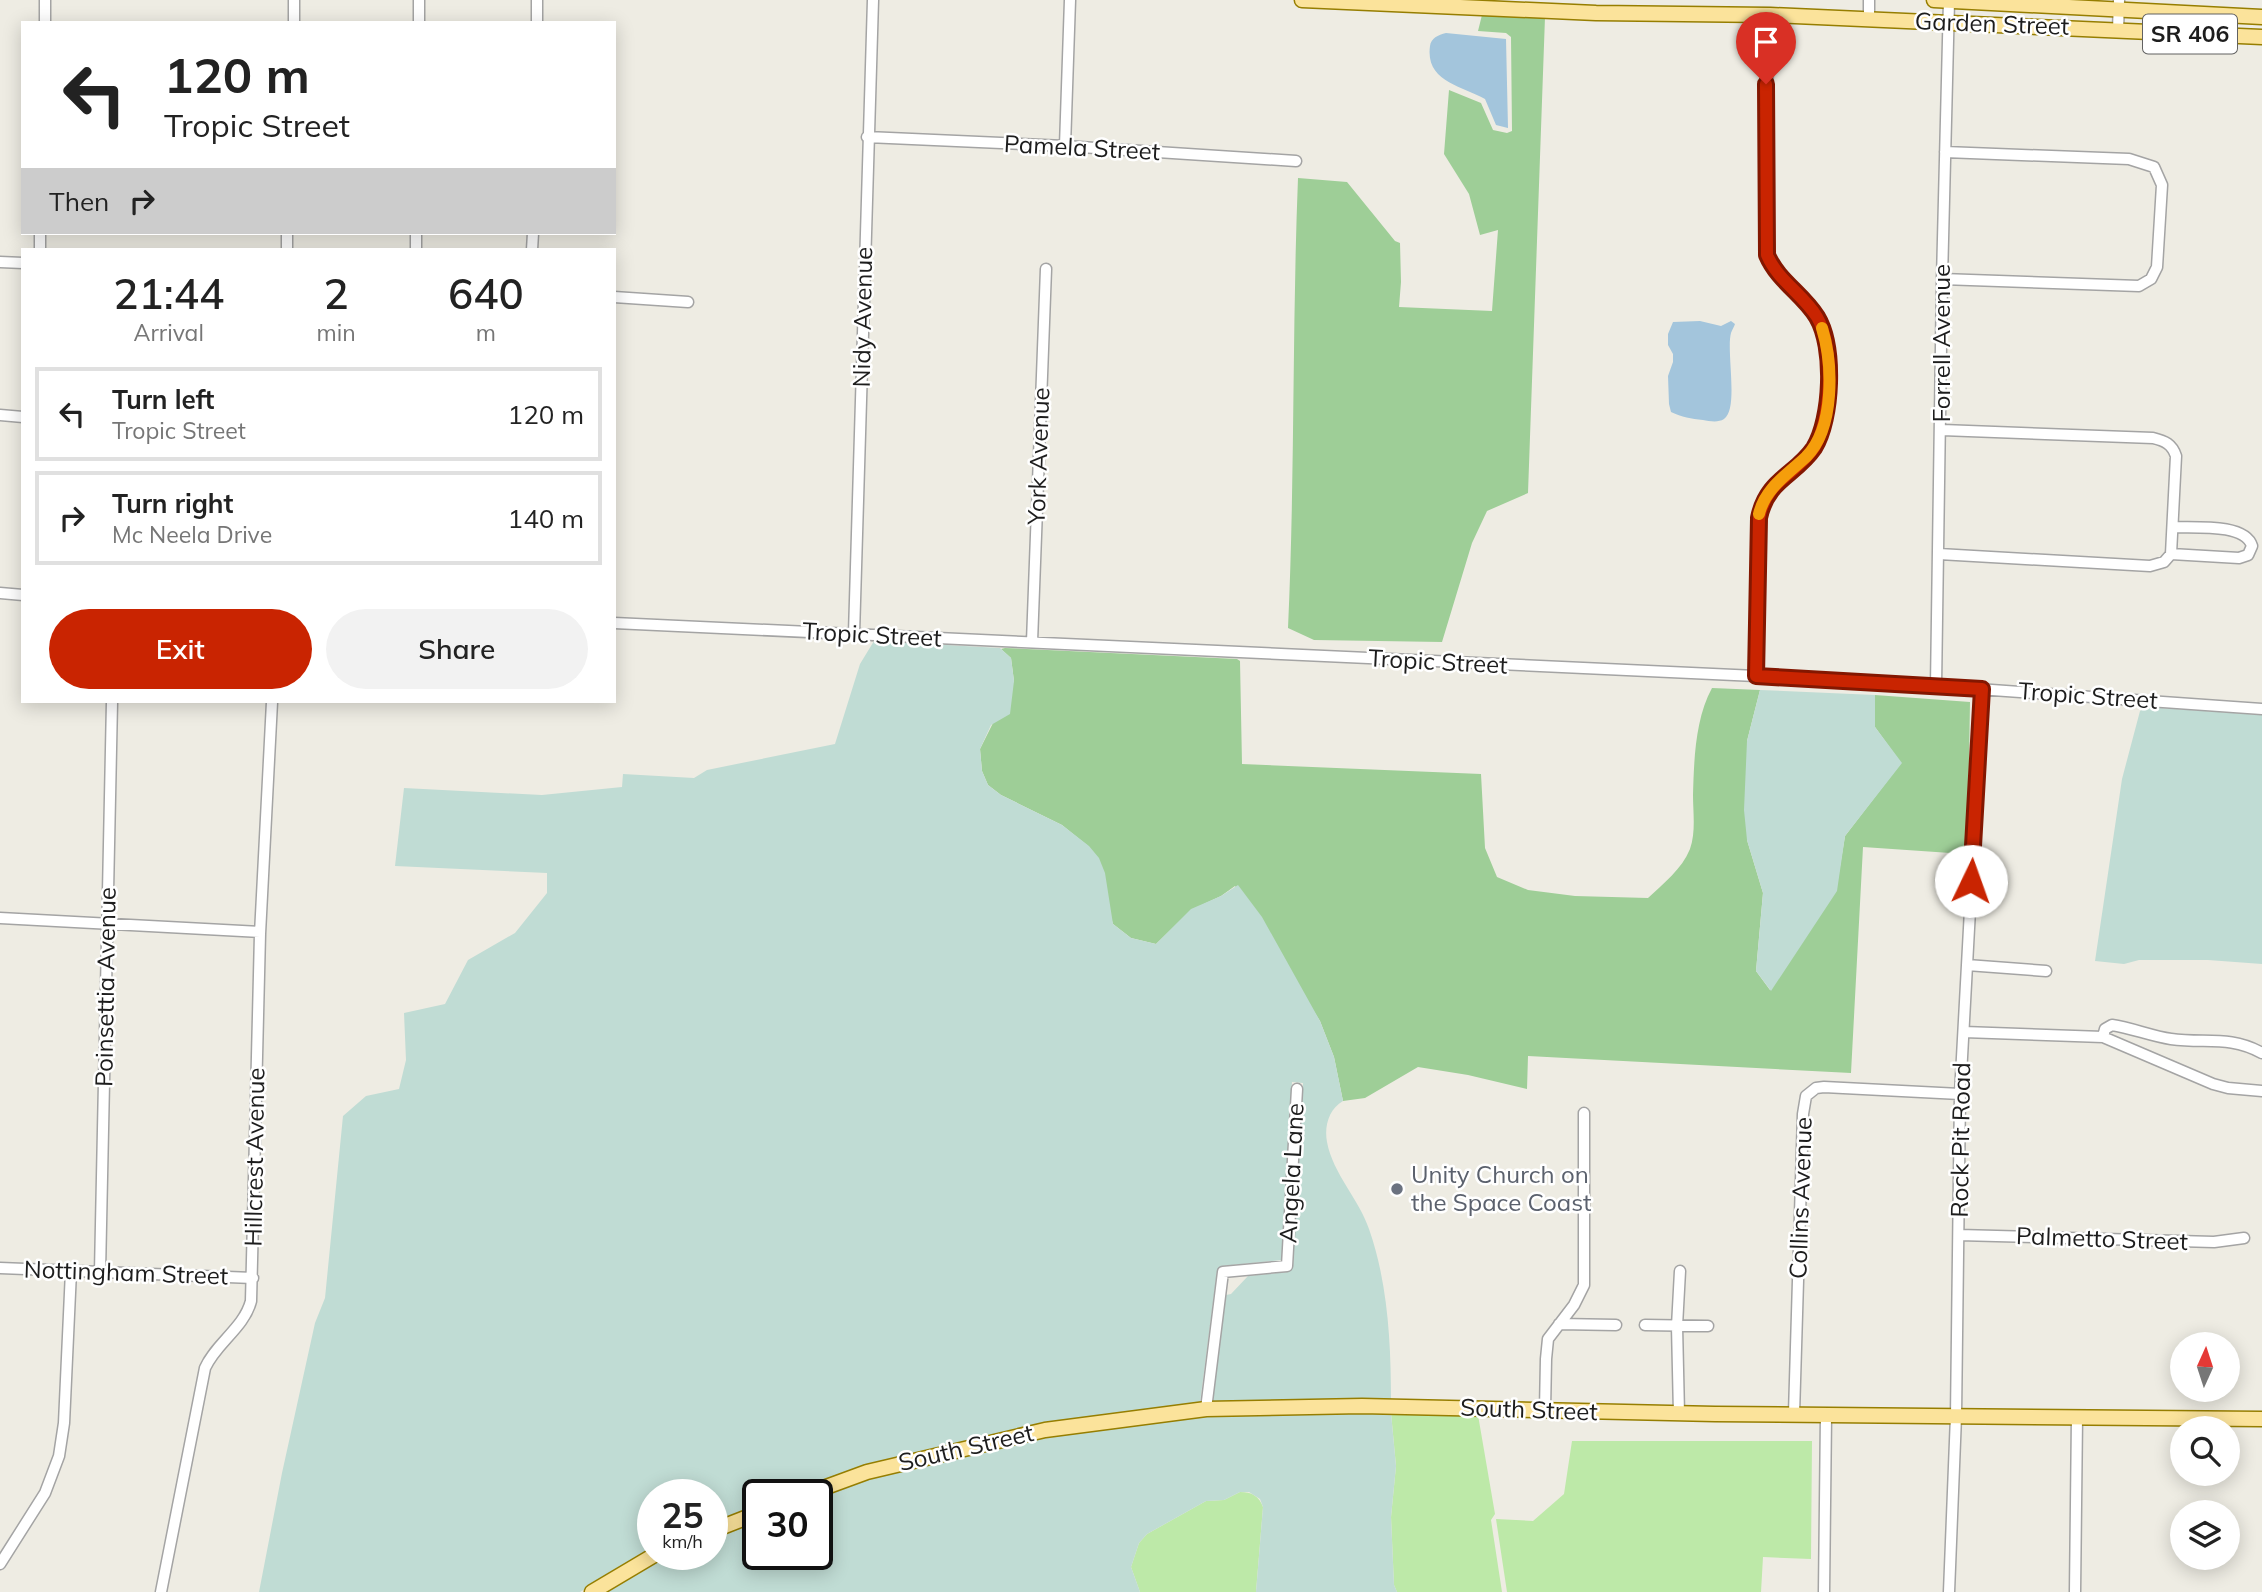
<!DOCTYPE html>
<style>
:root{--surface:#fff;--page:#f2f2f2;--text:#222;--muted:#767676;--line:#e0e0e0;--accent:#c92401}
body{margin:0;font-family:Mulish,sans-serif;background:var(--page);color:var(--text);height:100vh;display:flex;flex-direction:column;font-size:26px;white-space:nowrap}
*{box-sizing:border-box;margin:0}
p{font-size:23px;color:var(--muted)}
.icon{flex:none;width:38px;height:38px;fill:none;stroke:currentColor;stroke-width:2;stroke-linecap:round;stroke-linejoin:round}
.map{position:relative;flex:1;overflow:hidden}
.side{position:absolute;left:21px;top:248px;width:595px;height:455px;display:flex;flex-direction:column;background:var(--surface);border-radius:0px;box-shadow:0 4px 18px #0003}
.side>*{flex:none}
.hud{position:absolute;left:21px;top:21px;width:595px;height:214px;border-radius:0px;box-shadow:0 4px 18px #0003;background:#fff;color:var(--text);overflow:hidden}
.needle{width:46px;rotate:3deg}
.fabs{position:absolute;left:2170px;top:1332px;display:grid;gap:14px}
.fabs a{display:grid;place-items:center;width:70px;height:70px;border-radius:50%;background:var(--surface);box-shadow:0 4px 18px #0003;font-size:35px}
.speed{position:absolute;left:637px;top:1479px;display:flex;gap:14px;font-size:35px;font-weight:700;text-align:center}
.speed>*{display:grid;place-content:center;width:91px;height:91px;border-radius:50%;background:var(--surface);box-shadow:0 4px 18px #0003;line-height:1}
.speed small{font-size:18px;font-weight:400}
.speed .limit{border:4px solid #111;border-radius:10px;background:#fff;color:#111}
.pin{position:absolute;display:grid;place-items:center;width:60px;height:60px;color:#fff;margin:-72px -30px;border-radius:50% 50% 50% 0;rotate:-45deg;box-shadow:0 0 7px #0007}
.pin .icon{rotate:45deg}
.me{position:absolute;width:77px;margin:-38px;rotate:3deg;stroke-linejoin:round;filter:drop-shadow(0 0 5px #0008)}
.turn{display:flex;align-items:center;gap:24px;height:147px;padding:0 28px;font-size:32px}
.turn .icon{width:91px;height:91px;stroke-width:2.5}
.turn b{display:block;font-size:49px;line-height:60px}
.then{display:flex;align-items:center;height:66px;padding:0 28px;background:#0003;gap:14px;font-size:26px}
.eta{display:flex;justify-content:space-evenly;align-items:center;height:119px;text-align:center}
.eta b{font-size:42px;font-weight:600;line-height:49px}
.action{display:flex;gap:14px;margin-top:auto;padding:14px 28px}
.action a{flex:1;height:80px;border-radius:42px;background:var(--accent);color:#fff;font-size:28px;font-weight:600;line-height:80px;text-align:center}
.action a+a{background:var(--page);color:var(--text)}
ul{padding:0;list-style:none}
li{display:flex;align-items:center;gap:21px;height:94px;margin:0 14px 10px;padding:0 14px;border:4px solid var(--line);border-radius:0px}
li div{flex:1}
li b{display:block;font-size:26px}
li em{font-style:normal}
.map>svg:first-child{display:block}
.grass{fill:#bde9a8}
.forest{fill:#9ece97}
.wetland{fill:#c0dcd4}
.water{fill:#a3c5dc}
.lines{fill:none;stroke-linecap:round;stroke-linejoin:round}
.minor-casing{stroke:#a4a4a4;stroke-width:13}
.major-casing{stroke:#967e01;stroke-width:17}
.minor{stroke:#fff;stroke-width:10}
.major{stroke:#fbe39b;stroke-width:14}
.route-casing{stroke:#831701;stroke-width:18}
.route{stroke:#c92401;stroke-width:12}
.slow{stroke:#f59e0b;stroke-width:12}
.worship-dot{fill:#6b7280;stroke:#fff;stroke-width:2.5}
.labels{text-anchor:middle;stroke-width:5;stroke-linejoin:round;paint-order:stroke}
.shield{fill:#fff;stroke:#616161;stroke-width:2}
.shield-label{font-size:23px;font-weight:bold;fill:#1d1d1d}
.street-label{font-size:24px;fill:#1d1d1d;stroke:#fff}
.worship-label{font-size:24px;fill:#5b616d;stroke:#fff;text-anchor:start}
</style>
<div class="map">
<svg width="2262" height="1592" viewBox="0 0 2262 1592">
<rect width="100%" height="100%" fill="#eeece3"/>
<path class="grass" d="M1391 1413 1478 1415 1495 1514 1491 1520 1502 1592H1397L1394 1585 1391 1517 1396 1466Z
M1572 1441H1812L1811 1559 1763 1557 1761 1592H1507L1496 1519 1533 1521 1564 1494Z
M1240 1492C1252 1492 1259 1496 1263 1507L1256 1592H1140L1131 1567 1139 1543 1147 1534 1206 1501 1224 1500Z"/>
<path class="forest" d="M1482 15 1545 17 1528 493 1487 511 1472 543 1442 642 1314 640 1288 628C1295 478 1292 328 1298 178L1347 182 1395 241 1400 243 1401 282 1399 307 1492 311 1498 230 1480 235 1469 194 1444 154 1449 90 1481 103 1493 130 1507 133 1512 131 1511 37 1506 33 1478 31Z
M1005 648 1237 659 1240 661 1242 764 1481 774 1485 848 1497 877 1528 890 1575 896 1648 898C1663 884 1682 869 1690 849 1696 832 1693 812 1693 795 1694 761 1695 719 1712 688L1760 690 1747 741V840L1763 893 1756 971 1770 990 1836 891 1845 836 1901 763 1875 727V695L1970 702 1968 824 1965 854 1863 847 1851 1073 1528 1056 1527 1089 1468 1075 1418 1067 1365 1098 1343 1101 1334 1057 1320 1021 1235 886 1221 896 1191 910 1156 944 1131 938 1113 924 1088 846 1062 825 1001 795 988 785 982 771 980 749 1014 681 1011 658 1001 649Z"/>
<path class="wetland" d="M874 641 1000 648 1011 658 1014 681 1010 714 991 725 980 749 982 771 988 785 1001 795 1062 825 1089 846 1099 858 1105 873 1113 924 1131 938 1156 944 1191 909 1221 896 1238 885 1262 917 1320 1021 1334 1057 1343 1101C1329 1109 1324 1126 1327 1142 1333 1174 1359 1199 1369 1229 1388 1283 1391 1344 1391 1400L1212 1402 1226 1295 1231 1294 1248 1276 1287 1272 1293 1266 1303 1083 1292 1082 1282 1260 1222 1266 1217 1271 1200 1403 866 1465 790 1494H758V1507L712 1524V1494H653V1549L580 1592H259L282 1473 315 1323 325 1298 343 1116 366 1096 399 1089 406 1060 404 1013 445 1004 468 960 515 933 547 893V873L395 866 404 788 542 795 622 787 623 774 694 778 707 770 835 744 860 664Z
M1760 690 1875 695V727L1902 763 1845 836 1837 891 1771 991 1756 971 1763 893 1747 840 1744 810 1747 741Z
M2146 707 2262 715V964L2208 960H2139L2124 964 2095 961 2122 779 2140 711Z
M1361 1412 1391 1413 1396 1466 1391 1517 1394 1585 1397 1592H1256L1263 1507 1260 1499 1249 1492H1240L1224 1500 1206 1501 1147 1534 1139 1543 1131 1567 1140 1592H604L670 1554H712V1538L758 1520V1554H817V1497L868 1478 1046 1436 1205 1415Z"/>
<path class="water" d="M1446 33 1506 39 1508 128 1496 125 1485 99C1462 86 1425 82 1430 46 1431 38 1438 35 1446 33Z
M1700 321 1721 326 1731 321 1735 324C1734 327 1732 330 1731 333 1726 351 1739 409 1724 419 1718 423 1709 421 1703 420 1691 419 1682 417 1671 412L1669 404 1668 376 1673 362V354L1668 345V334L1673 322Z"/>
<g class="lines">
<g class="minor-casing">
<path id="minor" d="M1869 19V0
M45 23V0
M294 23V0
M419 23V0
M537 23V0
M2118 30 2119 0
M867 137 1065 146 1296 161
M1065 146 1070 0
M40 250V233
M287 250V233
M416 250V233
M532 250 533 233
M0 262 23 263
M1942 279 2139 286 2151 279 2157 267 2162 185 2154 167 2129 159 1945 152
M614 297 688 302
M0 415 23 417
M1942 430 2153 438C2165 441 2172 444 2176 456L2171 554
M1939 554 2150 566 2164 562 2171 554
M2171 554 2239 558 2248 555 2252 546C2245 523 2194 528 2173 527
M0 593 23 595
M614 623 1756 676 1936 686 2262 709
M854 634 873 0
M1032 642 1046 269
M1756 676 1759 518C1765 486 1791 474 1810 452 1833 426 1835 347 1817 317 1803 294 1778 281 1767 255L1765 147 1770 15
M1936 686 1942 279 1949 1
M0 918 260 932
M1967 965 2046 971
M1964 1032 2103 1037 2213 1084 2228 1088 2262 1091
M2103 1037 2105 1029 2112 1025C2132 1028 2151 1036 2171 1039 2205 1044 2229 1035 2262 1053
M1959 1235 2214 1242 2244 1238
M0 1268 253 1278
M100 1272 112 702
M1559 1324 1616 1325
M1645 1325 1708 1326
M1206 1409 1223 1272 1287 1266 1297 1089
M1545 1410 1546 1359 1548 1339 1574 1305 1584 1285V1113
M1679 1414 1677 1326 1680 1271
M1794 1414 1803 1114 1806 1096 1816 1088 1824 1087 1960 1094
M0 1564 45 1493 59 1456 64 1423 71 1271
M161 1592 205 1368C216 1343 244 1328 251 1301L260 934 272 702
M1824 1592 1826 1415
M1949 1592 1956 1416 1960 1094 1982 689
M2075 1592 2077 1417"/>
</g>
<g class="major-casing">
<path id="major" d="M1302 0 1596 13 1770 15 2262 37
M1934 0 2262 17
M807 1494 867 1472 1045 1430 1206 1409 1362 1406 1715 1414 2262 1419
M712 1531 758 1513
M592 1592 656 1554"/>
</g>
<use href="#minor" class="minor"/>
<use href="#major" class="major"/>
</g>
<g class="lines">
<g class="route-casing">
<path id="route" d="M1766 84 1767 255C1778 281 1803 294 1817 317 1835 347 1832 419 1814 448 1795 476 1767 479 1759 518L1756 676 1982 689 1971 881"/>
</g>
<use href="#route" class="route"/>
<path class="slow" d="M1759 514C1765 488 1788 474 1806 457 1835 428 1833 364 1822 328"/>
</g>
<circle class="worship-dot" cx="1397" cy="1189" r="7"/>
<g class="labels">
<rect class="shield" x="2143" y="14.5" width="94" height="39" rx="5"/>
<g class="shield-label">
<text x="2190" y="42">SR 406</text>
</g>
<g class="street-label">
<text transform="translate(1992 24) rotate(2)" y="8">Garden Street</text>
<text transform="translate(1082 148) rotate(3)" y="8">Pamela Street</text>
<text transform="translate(863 317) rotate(-89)" y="8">Nidy Avenue</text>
<text transform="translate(1942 343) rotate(-90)" y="8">Forrell Avenue</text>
<text transform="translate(1039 456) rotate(-88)" y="8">York Avenue</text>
<text transform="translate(872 635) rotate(3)" y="8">Tropic Street</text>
<text transform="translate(1438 662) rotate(3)" y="8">Tropic Street</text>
<text transform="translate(2088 696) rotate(4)" y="8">Tropic Street</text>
<text transform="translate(106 987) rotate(-89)" y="8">Poinsettia Avenue</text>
<text transform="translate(1961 1140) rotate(-89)" y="8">Rock Pit Road</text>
<text transform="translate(255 1157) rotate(-89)" y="8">Hillcrest Avenue</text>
<text transform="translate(1292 1173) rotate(-87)" y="8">Angela Lane</text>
<text transform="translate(1801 1198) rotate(-88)" y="8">Collins Avenue</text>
<text transform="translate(2102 1239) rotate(2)" y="8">Palmetto Street</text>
<text transform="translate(126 1273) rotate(2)" y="8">Nottingham Street</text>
<text transform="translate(1529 1410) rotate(2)" y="8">South Street</text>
<text transform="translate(966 1448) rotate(-13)" y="8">South Street</text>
</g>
<g class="worship-label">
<text x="1411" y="1183">Unity Church on<tspan x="1411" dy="28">the Space Coast</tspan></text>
</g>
</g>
</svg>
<div class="fabs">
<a><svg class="needle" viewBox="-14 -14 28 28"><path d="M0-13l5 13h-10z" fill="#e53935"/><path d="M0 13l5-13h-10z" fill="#767676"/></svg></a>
<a><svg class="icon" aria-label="search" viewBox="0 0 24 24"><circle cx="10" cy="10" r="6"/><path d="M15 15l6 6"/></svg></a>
<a><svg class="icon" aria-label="layers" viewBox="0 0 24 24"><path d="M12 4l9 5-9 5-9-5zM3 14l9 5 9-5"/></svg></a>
</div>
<div class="speed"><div>25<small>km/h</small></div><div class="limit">30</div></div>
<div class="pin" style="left:1766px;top:84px;background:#d93025"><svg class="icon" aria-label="arrive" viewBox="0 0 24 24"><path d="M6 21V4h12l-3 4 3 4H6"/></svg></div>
<svg class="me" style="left:1971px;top:881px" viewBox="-20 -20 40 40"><circle r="19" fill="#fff"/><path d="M0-13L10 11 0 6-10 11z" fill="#c92401"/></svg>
<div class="hud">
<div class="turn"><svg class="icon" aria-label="left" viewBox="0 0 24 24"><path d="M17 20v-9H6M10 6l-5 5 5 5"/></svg><div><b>120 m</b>Tropic Street</div></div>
<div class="then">Then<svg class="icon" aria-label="right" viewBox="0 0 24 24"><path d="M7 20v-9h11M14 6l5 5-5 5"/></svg></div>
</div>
<section class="side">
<div class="eta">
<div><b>21:44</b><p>Arrival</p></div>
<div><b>2</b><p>min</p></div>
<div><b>640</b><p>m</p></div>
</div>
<ul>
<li><svg class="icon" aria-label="left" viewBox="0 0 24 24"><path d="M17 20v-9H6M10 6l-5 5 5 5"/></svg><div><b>Turn left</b><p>Tropic Street</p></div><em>120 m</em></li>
<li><svg class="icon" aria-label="right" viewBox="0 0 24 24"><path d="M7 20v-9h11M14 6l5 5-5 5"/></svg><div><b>Turn right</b><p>Mc Neela Drive</p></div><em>140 m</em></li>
</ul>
<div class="action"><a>Exit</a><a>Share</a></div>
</section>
</div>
